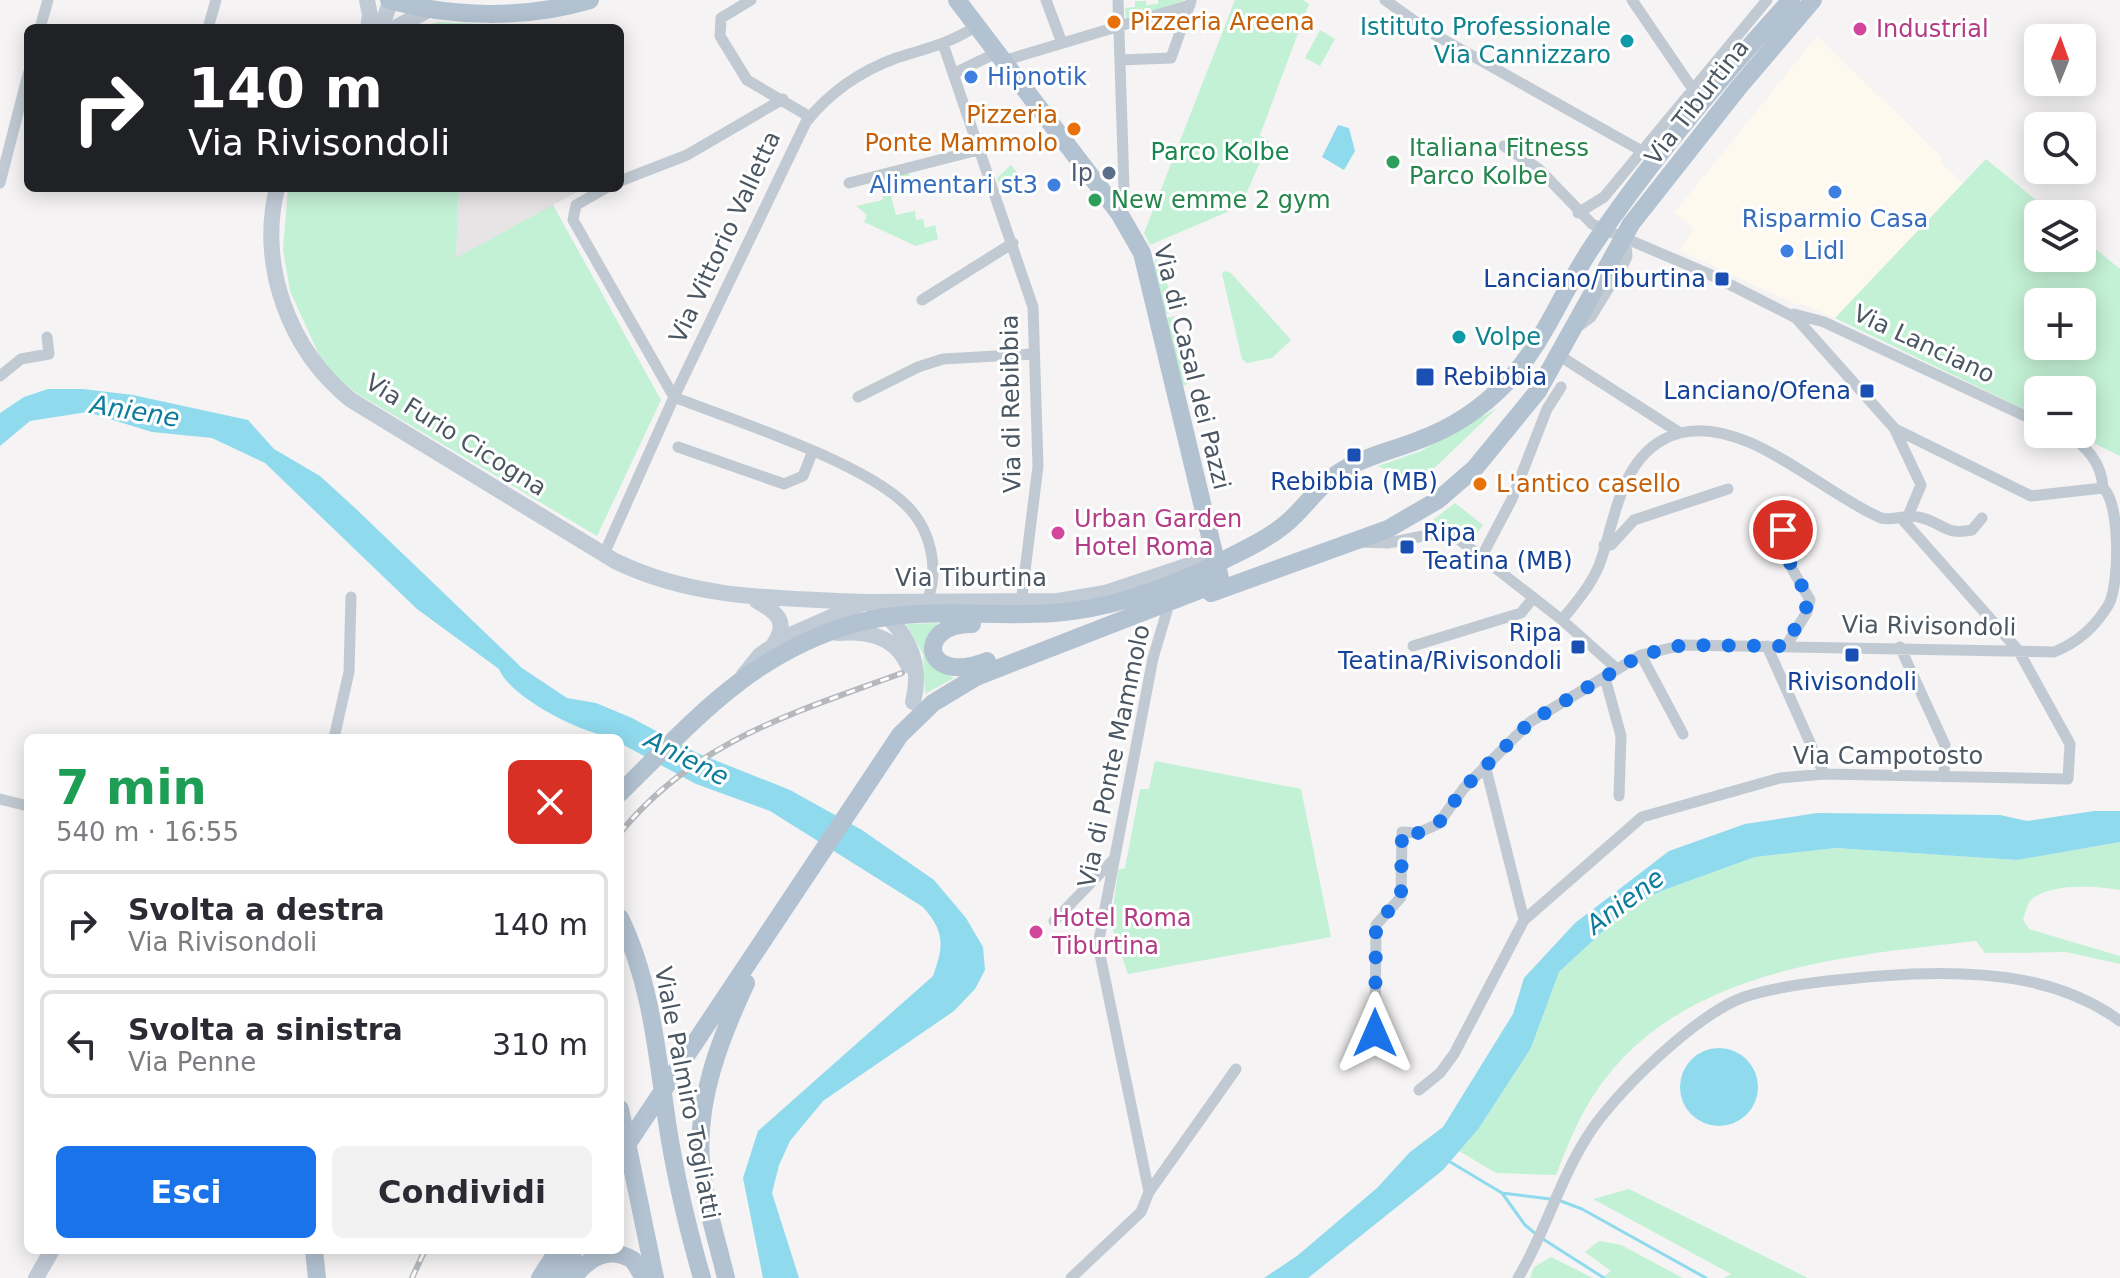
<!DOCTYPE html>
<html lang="it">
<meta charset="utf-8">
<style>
:root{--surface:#fff;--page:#f2f2f3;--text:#2b2b33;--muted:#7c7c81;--line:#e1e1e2;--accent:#1a73e8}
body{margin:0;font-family:"DejaVu Sans",sans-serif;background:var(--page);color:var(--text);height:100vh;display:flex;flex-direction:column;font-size:30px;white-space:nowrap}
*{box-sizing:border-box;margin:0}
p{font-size:26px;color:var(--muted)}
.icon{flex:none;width:44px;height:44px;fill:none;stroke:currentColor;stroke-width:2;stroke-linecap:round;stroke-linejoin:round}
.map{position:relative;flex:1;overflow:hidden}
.side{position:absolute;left:24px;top:734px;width:600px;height:520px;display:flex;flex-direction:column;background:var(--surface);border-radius:12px;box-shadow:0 4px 20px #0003}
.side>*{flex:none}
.top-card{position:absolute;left:24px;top:24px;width:600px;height:168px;border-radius:12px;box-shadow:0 4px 20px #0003;background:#202124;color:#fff;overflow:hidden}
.needle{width:52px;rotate:1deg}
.tools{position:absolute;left:2024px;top:24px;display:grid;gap:16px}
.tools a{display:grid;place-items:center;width:72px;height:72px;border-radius:12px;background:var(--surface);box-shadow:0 4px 20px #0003;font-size:40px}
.pin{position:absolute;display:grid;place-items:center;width:68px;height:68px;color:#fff;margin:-34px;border:4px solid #fff;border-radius:50%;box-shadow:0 2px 8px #0007}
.me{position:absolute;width:88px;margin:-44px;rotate:0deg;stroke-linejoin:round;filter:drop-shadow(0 0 6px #0008)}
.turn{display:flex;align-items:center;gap:28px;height:168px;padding:0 32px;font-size:36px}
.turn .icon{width:104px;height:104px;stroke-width:2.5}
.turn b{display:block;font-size:56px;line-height:68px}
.round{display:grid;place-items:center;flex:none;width:84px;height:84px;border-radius:12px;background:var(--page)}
.head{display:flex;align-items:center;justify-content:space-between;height:136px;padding:0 32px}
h1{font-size:48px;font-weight:700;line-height:60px;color:#1e9e55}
.action{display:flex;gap:16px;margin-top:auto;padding:16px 32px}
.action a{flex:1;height:92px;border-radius:12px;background:var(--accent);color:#fff;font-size:32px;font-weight:700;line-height:92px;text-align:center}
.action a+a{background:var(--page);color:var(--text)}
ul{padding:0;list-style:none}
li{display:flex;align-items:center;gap:24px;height:108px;margin:0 16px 12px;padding:0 16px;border:4px solid var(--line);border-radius:12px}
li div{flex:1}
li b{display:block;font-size:30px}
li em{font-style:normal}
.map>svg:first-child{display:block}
.commercial{fill:#fdf9ef}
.education{fill:#e6e4e5}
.green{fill:#c3f1d5;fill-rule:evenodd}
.water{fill:#90daee}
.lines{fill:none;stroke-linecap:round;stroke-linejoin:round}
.stream{stroke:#90daee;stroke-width:3}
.street{stroke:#c1cad2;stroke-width:11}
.secondary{stroke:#c1cbd6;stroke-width:16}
.primary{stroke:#b3c2d1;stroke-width:18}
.rail-casing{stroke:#b5b8bd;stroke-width:6}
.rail{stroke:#fff;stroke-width:3;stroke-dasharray:9;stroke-linecap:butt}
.route{stroke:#1a73e8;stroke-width:14;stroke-dasharray:0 25.2}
.food-dot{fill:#e8710a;stroke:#fff;stroke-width:3}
.hotel-dot{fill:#d1479c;stroke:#fff;stroke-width:3}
.culture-dot{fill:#0f9aa8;stroke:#fff;stroke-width:3}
.shop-dot{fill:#3f7fe0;stroke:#fff;stroke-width:3}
.leisure-dot{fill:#2e9e5b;stroke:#fff;stroke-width:3}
.service-dot{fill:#5c6f8a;stroke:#fff;stroke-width:3}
.transit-dot{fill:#1a4fb4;stroke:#fff;stroke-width:3}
.labels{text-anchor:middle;stroke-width:6;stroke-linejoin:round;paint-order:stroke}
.food-label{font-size:24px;fill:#c56008;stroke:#fff;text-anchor:start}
.culture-label{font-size:24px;fill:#0d838f;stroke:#fff;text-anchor:end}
.hotel-label{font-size:24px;fill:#b23c85;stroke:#fff;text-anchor:start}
.shop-label{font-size:24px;fill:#366cbe;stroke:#fff;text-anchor:start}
.street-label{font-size:24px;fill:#4a5661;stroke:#fff}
.leisure-label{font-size:24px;fill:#27864d;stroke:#fff;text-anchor:start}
.park-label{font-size:24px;fill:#17864f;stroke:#fff}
.service-label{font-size:24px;fill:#4e5e75;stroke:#fff;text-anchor:end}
.transit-label{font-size:24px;fill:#164399;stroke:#fff;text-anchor:end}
.water-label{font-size:26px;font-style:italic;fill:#0c7c9b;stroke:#fff}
</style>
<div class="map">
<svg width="2120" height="1278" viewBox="0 0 2120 1278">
<rect width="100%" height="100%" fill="#f5f3f3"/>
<path class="commercial" d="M1817 36 1943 158 1940 162 1963 183 1835 318 1800 303 1797 305 1679 250 1694 229 1674 213Z"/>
<path class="education" d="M459 188H584L456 259Z"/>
<path class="green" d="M1158 0H1185L1126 21 1125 8 1135 7V1H1146V5L1158 4Z
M1235 0H1303L1309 4 1260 135 1269 141 1241 206 1150 245 1144 233Z
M439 22 479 24V28H415Z
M1320 30 1335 39 1320 66 1305 58Z
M1986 159 2053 214H2038V258H2082V238L2120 269V456L2075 434H2082V390H2038V416L1835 318ZM2038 302H2082V346H2038Z
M1011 165 1021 177 1001 189 997 178Z
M908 170 913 190 891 196 896 215 915 211 916 220 923 219 925 228 935 225 938 239 916 246 864 222 867 215 856 206 883 200 881 189 875 188 871 178Z
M288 188H459L456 258 553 205 661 400 597 536 358 394 325 368 290 291 283 249Z
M1156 259 1163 267 1173 307 1168 314 1165 312 1154 265Z
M1224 271 1231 273 1291 340 1272 358 1247 363 1242 359 1222 274Z
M1175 316 1191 382 1183 386 1166 318Z
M1497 408 1424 478 1404 479 1378 466 1421 451Z
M1455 503 1483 525 1470 543 1433 520Z
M938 623 928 638 934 667 954 678 925 694 923 654 906 624Z
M1155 761 1301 789 1331 937 1128 974 1111 925 1118 870 1125 868 1140 789H1149Z
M2120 842V890C2097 886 2048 882 2030 901 2027 905 2025 914 2023 920L2029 929 2120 956V964L2066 952 1985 953 1976 941C1845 956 1683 968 1599 1087 1580 1114 1568 1144 1556 1175L1496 1173 1459 1151 1479 1128 1531 1048 1559 972 1626 910 1661 891 1755 857 1836 848 2017 860Z
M1629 1189 1808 1278H1724L1731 1274 1593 1199Z
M1599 1241 1621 1245 1683 1278H1602L1611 1271 1585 1252Z
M1551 1257 1593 1278H1530L1534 1267Z"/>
<path class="water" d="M1338 125 1349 128 1355 151 1344 170 1322 157Z
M48 389H83L133 395 248 420 274 449 320 476 355 508 522 668 567 698 596 703 632 718 697 753 790 790 862 830 934 880 966 918 983 947 985 970 975 989 954 1011 823 1101 790 1141 779 1165 772 1193 799 1278H763L743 1178 758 1131 933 976C944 946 945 932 923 907L770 811 696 784 620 743V738C589 738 510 698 499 669L417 609 265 463 212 438 152 432 87 412 30 421 0 446V413L24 397Z
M2094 811H2120V842L2017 860 1836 848 1755 857 1661 891 1626 910 1559 972 1531 1048 1479 1128 1443 1170 1308 1278H1264L1297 1256 1377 1188 1410 1152 1443 1127 1513 1014 1524 978 1575 923 1669 851 1745 824 1817 813 2000 815 2027 821Z
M1680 1087a39 39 0 1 1 78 0a39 39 0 1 1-78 0Z"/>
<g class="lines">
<path class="stream" d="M1447 1160 1502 1193 1550 1199
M1502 1193 1525 1225 1537 1235
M1558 1200 1582 1209 1706 1278
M1543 1239 1604 1278"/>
<path class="street" d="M751 0 721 18 720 36 747 80 810 117
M1046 0 1062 43
M1118 0 1124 188 1119 213
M1385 0 1430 32 1640 150
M1632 0 1692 88
M40 28 48 0
M208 28 216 0
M943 44 1033 307 1038 466 1021 603
M1120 60 1171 58 1191 1
M1003 61 1190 5
M955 73 996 53
M1504 146 1539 169 1592 224 1709 274 1796 318 1895 429 2031 496 2103 488
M620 181 687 155 783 99
M0 183 28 74
M849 183 982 149
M606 188 576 205 573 220 674 397
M1578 213 1604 197 1767 0
M922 300 1013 243
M1794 314 1824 322 2038 422
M1576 328 1591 317 1624 263 1627 256 1625 238
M1560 356 1680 433C1746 416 1822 493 1881 518 1895 521 1905 514 1918 517 1942 521 1943 536 1972 530L1982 518
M0 376 21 359 49 354 47 337
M674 397C735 421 861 461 906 505 931 529 940 570 927 601
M858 397 918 367 943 359 1033 354
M1895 430 1921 485 1908 516
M2065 434C2086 444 2102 464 2103 488
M678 447 784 484 803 476 812 453
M1783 530 1791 567 1810 600 1807 612 1786 646
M1360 542 1388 543 1448 531 1562 620 1616 668
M1604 545H1611L1634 520 1728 489
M604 554 674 397 806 122C829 93 861 71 896 58 924 49 952 43 976 26
M1482 556 1512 499 1547 409 1561 387
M1562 620C1577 601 1595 581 1602 557 1617 510 1624 448 1680 433
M1413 646 1521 613 1533 598
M1767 646 1824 774
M1900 647 1945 745 1944 777
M1641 655 1683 734
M1605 678 1621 736 1619 796
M334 738 349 672 351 597
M1485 765 1524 920
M0 799 28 806
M1054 921 1113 860
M1375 1033 1376 925 1401 897 1402 832 1418 833 1438 824 1464 788 1530 722 1641 655 1683 645 2054 652C2077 643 2096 626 2109 604 2120 581 2120 502 2103 488
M1419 1090 1440 1073 1454 1054 1524 920 1642 817 1780 778 1824 774 2068 779 2070 744 2018 650 1903 520
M1149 1192 1098 945 1153 658 1167 611
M1071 1278 1141 1212 1149 1192 1236 1069
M1518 1278C1545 1233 1559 1181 1587 1137 1613 1094 1697 1014 1744 997 1786 983 1867 976 1912 974 1984 971 2060 977 2120 1021"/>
<path class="secondary" d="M367 0 370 15 368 28
M381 28 391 0
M395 28 430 9
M277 188C258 266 289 350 351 400L615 561C695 600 778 598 865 602 904 622 924 660 913 702
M757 601C777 612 789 622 774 644
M837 633C867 631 894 635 908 665
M744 675 760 655 788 636 865 602 1058 601 1105 593 1195 563H1218
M36 1278 52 1250"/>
<path class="primary" d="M389 0C453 18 526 19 590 0
M1211 593 1388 529 1438 500 1475 468 1538 391 1631 224 1739 87 1813 0
M972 624C915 623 921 687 987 661
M620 793C694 721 750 654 853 624 919 605 987 618 1054 613 1110 609 1168 588 1218 563 1241 551 1269 539 1289 521 1308 504 1320 483 1343 470 1366 456 1394 450 1419 440 1452 428 1482 408 1506 383 1545 343 1562 290 1594 244 1652 158 1721 77 1791 0
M620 918C651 982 657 1053 667 1122 675 1175 687 1226 702 1278
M620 1109 655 1278
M620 1155 900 735 933 703 976 677 1215 584 1220 578 1142 253 1119 213 957 0
M314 1250 317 1278
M540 1278 558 1250
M557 1278 574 1250
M573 1278C588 1258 608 1245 633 1260L644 1278
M726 1278C717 1240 704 1201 701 1162 696 1100 720 1039 746 983"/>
<g class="rail-casing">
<path id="rail" d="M620 833C696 740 794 713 902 673
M412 1278 425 1250"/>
</g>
<use href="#rail" class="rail"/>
</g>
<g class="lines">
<path class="route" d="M1375 1033 1376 925 1401 897 1402 832 1418 833 1438 824 1464 788 1530 722 1641 655 1683 645 1786 646 1810 600 1791 567 1783 530"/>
</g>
<g class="food-dot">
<circle cx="1114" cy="22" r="8"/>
<circle cx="1074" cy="129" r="8"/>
<circle cx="1480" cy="484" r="8"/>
</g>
<g class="hotel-dot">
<circle cx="1860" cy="29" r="8"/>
<circle cx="1058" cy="533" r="8"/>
<circle cx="1036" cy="932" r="8"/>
</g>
<g class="culture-dot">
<circle cx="1627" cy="41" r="8"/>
<circle cx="1459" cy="337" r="8"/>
</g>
<g class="shop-dot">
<circle cx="971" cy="77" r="8"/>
<circle cx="1054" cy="185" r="8"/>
<circle cx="1835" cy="192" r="8"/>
<circle cx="1787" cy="251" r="8"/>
</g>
<g class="leisure-dot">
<circle cx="1393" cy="162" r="8"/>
<circle cx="1095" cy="200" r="8"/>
</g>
<circle class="service-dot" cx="1109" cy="173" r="8"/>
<g class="transit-dot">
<rect x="1714" y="271" width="16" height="16" rx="4"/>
<rect x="1415" y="367" width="20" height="20" rx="4"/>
<rect x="1859" y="383" width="16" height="16" rx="4"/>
<rect x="1346" y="447" width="16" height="16" rx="4"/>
<rect x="1399" y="539" width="16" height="16" rx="4"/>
<rect x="1570" y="639" width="16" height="16" rx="4"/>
<rect x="1844" y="647" width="16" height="16" rx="4"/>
</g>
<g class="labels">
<g class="food-label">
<text x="1130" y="30">Pizzeria Areena</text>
<text x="1058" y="123" text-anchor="end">Pizzeria<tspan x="1058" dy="28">Ponte Mammolo</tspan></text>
<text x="1496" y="492">L'antico casello</text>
</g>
<g class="culture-label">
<text x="1611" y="35">Istituto Professionale<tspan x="1611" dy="28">Via Cannizzaro</tspan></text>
<text x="1475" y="345" text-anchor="start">Volpe</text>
</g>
<g class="hotel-label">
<text x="1876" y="37">Industrial</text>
<text x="1074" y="527">Urban Garden<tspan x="1074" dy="28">Hotel Roma</tspan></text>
<text x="1052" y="926">Hotel Roma<tspan x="1052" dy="28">Tiburtina</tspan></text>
</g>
<g class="shop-label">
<text x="987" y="85">Hipnotik</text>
<text x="1038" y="193" text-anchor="end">Alimentari st3</text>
<text x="1835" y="227" text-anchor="middle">Risparmio Casa</text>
<text x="1803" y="259">Lidl</text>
</g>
<g class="street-label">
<text transform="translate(1697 102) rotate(-52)" y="8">Via Tiburtina</text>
<text transform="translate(725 237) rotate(-65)" y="8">Via Vittorio Valletta</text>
<text transform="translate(1924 344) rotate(25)" y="8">Via Lanciano</text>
<text transform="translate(1192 367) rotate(76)" y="8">Via di Casal dei Pazzi</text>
<text transform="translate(1011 404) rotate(-91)" y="8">Via di Rebibbia</text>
<text transform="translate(456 435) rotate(32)" y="8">Via Furio Cicogna</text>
<text x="971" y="586">Via Tiburtina</text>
<text transform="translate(1929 626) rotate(1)" y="8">Via Rivisondoli</text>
<text transform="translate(1114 756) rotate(-78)" y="8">Via di Ponte Mammolo</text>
<text x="1888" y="764">Via Campotosto</text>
<text transform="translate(687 1093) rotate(79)" y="8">Viale Palmiro Togliatti</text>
</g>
<g class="leisure-label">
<text x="1409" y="156">Italiana Fitness<tspan x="1409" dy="28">Parco Kolbe</tspan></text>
<text x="1111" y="208">New emme 2 gym</text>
</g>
<g class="park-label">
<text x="1220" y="160">Parco Kolbe</text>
</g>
<g class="service-label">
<text x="1093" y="181">Ip</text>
</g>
<g class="transit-label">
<text x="1706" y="287">Lanciano/Tiburtina</text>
<text x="1443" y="385" text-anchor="start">Rebibbia</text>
<text x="1851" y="399">Lanciano/Ofena</text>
<text x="1354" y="490" text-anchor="middle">Rebibbia (MB)</text>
<text x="1423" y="541" text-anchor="start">Ripa<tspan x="1423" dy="28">Teatina (MB)</tspan></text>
<text x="1562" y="641">Ripa<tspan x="1562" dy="28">Teatina/Rivisondoli</tspan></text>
<text x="1852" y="690" text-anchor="middle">Rivisondoli</text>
</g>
<g class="water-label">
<text transform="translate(135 411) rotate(9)" y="9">Aniene</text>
<text transform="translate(687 758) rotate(27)" y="9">Aniene</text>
<text transform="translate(1625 901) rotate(-37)" y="9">Aniene</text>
</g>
</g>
</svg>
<div class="tools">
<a><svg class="needle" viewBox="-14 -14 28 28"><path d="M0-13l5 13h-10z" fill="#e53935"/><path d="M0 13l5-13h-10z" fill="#7c7c81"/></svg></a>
<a><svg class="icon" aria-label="search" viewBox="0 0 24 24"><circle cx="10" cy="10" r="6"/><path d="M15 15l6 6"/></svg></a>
<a><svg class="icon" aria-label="layers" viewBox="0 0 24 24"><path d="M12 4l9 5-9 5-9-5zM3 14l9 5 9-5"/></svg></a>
<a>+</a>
<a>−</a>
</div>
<div class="pin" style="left:1783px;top:530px;background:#d93025"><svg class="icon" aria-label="arrive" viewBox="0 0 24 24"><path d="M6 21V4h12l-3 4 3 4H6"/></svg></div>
<svg class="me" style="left:1375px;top:1033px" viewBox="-20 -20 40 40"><path d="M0-17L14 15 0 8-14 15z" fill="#1a73e8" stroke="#fff" stroke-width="4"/></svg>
<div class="top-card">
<div class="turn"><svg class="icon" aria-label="right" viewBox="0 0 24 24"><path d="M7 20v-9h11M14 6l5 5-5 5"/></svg><div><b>140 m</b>Via Rivisondoli</div></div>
</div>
<section class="side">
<div class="head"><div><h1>7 min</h1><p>540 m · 16:55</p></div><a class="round" style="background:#d93025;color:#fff"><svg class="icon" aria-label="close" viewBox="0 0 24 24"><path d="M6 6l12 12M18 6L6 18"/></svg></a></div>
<ul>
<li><svg class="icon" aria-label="right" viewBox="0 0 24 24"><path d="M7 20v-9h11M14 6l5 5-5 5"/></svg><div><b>Svolta a destra</b><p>Via Rivisondoli</p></div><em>140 m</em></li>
<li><svg class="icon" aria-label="left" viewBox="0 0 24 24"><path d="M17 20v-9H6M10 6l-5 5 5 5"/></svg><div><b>Svolta a sinistra</b><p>Via Penne</p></div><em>310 m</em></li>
</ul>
<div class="action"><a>Esci</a><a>Condividi</a></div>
</section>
</div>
